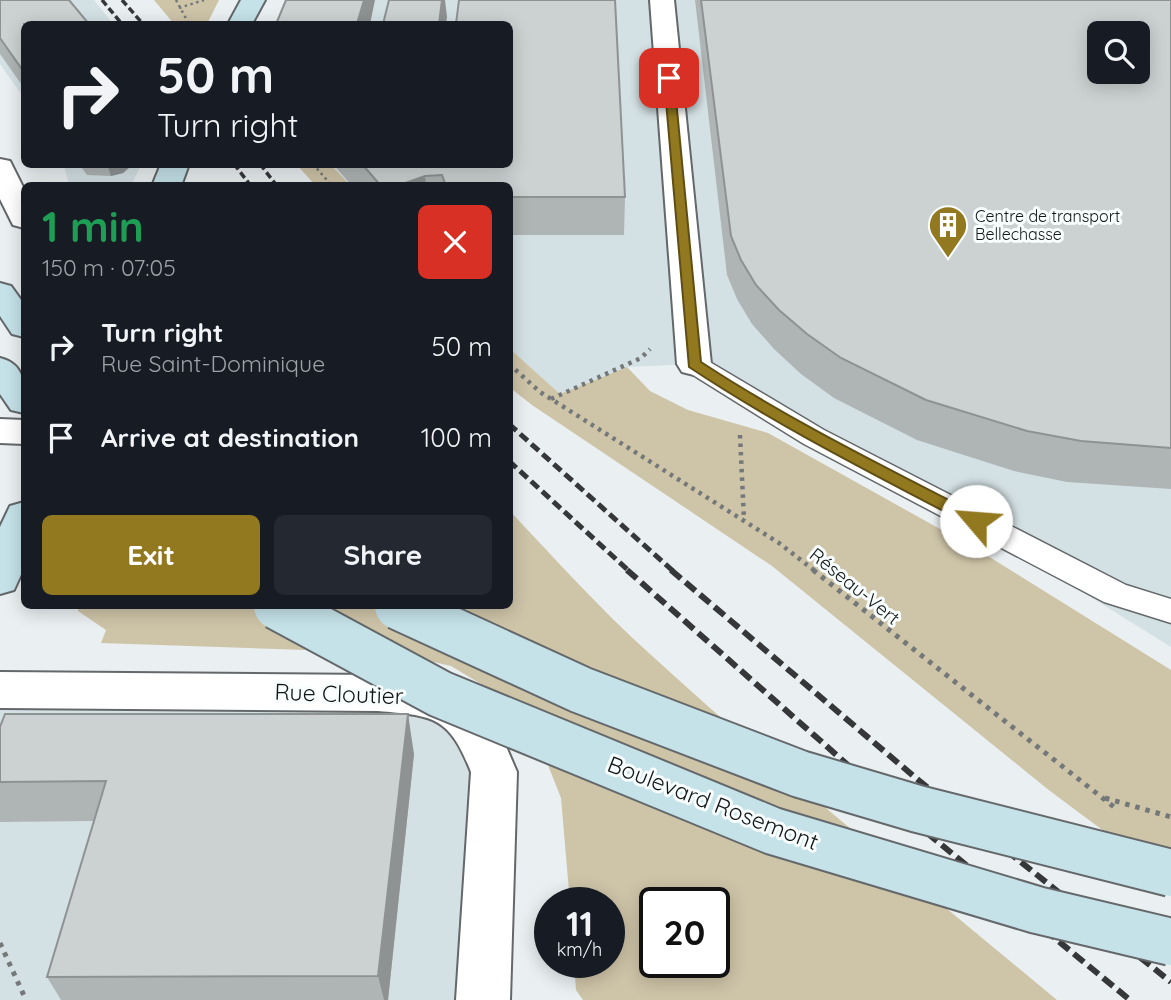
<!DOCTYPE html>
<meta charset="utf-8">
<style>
:root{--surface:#171b24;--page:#242831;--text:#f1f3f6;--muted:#9ea1a6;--accent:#92781f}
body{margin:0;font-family:Quicksand,sans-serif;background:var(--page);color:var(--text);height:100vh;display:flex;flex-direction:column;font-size:26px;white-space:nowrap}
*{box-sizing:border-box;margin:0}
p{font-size:23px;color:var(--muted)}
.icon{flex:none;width:38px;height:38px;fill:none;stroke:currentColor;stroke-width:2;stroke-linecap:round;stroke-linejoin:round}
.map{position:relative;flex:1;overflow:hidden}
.sheet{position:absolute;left:21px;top:182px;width:492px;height:427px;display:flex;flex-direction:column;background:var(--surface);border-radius:10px;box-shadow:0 4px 18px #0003}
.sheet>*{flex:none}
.banner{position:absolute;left:21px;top:21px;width:492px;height:147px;border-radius:10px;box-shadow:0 4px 18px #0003;background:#171b24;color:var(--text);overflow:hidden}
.buttons{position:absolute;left:1087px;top:21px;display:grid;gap:14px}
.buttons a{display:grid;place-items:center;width:63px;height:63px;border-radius:10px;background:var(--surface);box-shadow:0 4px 18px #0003;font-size:35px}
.speed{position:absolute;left:534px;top:887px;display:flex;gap:14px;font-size:35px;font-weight:700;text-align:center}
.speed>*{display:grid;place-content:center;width:91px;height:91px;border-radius:50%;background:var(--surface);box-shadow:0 4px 18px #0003;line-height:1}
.speed small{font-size:18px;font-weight:400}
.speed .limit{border:4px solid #111;border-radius:10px;background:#fff;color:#111}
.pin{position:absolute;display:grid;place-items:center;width:60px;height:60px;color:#fff;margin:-30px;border-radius:14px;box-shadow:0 4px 10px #0006}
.me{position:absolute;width:77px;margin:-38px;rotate:297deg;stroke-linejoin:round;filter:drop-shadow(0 0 5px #0008)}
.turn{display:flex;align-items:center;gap:24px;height:147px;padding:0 21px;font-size:32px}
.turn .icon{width:91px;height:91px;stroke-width:2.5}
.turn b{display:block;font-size:49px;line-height:60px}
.round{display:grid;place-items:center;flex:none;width:74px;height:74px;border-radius:10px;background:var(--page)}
.head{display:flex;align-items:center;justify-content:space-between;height:119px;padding:0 21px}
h1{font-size:42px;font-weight:800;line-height:52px;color:#1e9e55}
.cta{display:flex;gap:14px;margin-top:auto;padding:14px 21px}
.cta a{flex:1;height:80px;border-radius:10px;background:var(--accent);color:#fff;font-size:28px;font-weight:800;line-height:80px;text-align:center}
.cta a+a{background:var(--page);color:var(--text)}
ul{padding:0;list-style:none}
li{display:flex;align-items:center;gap:21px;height:91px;padding:0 21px}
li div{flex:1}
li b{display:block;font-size:26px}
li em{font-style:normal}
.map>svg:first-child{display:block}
.built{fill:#d4e1e4;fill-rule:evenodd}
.green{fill:#cec4a8;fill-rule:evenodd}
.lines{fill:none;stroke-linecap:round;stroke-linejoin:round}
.lane-casing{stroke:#64686a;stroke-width:3}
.street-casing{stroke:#64686a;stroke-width:4}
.secondary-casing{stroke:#64686a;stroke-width:4}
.path-far2{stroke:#747879;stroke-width:2.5;stroke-dasharray:2.5 3.5;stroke-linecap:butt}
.path-far1{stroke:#747879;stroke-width:4.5;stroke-dasharray:3.5 5;stroke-linecap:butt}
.path{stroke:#747879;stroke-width:5;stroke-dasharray:4.5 6;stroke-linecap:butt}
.lane{fill:#fff;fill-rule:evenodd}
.street{fill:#fff;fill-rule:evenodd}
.secondary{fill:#c5e2e9;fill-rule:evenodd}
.rail-far2{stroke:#353738;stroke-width:3.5;stroke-dasharray:7 3.5;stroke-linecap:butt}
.rail-far1{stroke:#353738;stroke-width:5;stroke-dasharray:10 5;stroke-linecap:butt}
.rail{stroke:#353738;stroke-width:6;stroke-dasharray:13 6;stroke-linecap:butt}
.secondary-bridge-casing{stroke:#64686a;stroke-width:50;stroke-linecap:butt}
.secondary-bridge{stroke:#c5e2e9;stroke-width:46}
.wall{fill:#afb4b5}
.shaded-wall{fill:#8f9293}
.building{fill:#ccd1d2;stroke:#8f9293;stroke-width:2;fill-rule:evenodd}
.route{fill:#92781f;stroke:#5f4e14;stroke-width:2}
.labels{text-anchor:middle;stroke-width:6;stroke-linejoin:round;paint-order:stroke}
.far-poi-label{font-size:16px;fill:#141617;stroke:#f8fdfe;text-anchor:start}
.street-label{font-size:19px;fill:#141617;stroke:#f8fdfe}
.near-street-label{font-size:23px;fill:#141617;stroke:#f8fdfe}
</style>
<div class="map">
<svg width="1171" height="1000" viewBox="0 0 1171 1000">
<rect width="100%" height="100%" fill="#eaeff1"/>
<path class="built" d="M0 0H94L113 24H24V98L0 64Z
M302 0H1171V647L721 367 694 364 627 367 560 394 509 348V186L350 185 331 165 509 164V24H293ZM1099 33H1138V72H1099Z
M64 165H141L131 186 69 185Z
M0 695 452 706 492 822 479 1000H0Z"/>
<path class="green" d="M154 0H219L207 24H174Z
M297 165H331L350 185H315Z
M509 348 560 394 627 367 650 391 688 410 768 433 983 553 1171 670V881L1050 791 772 566 532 405 509 387Z
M509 510C555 559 600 609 650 654 781 774 920 886 1057 1000H583L576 990 574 963 609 962V903H570L561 798 542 750 506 699 451 666 394 653 101 643 106 630 78 611 79 606H509ZM654 903H714V962H654Z"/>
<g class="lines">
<g class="lane-casing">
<path id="lane" d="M694 356 703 358 824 430 1126 585 1171 599V623L1104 602 804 444 685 370 681 364 685 358Z"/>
</g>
<g class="street-casing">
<path id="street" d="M650 0H674L711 364 706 372 694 375 682 372 677 364Z
M0 159 10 161 24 189V228L13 225 0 199Z
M0 419 24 420V444L0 443Z
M0 672 378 675 424 679 473 697 495 721 517 772 510 1000H456L471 772C449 716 434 716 378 711L0 708Z"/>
</g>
<g class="secondary-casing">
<path id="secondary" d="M241 0H265L252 24H228Z
M161 164H189L181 186H152Z
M0 283 11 286 24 304V337L12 334 0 316Z
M0 358C28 365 24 389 24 413L11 410 0 394Z
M24 502V568L14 590 0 594V527L10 506Z"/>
</g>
<path class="path-far2" d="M176 0 189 24
M179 8 204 0
M313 164 332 186"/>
<path class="path-far1" d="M509 364 540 392 779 543 815 571
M551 399 641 358 650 349
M740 435 744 520"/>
<path class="path" d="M813 570 1114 807
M1105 798 1171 817
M0 943 26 1000"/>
<use href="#lane" class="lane"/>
<use href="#street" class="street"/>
<use href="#secondary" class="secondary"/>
<path class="rail-far2" d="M102 0 122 24
M122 0 143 24
M234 164 251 186
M260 164 277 186"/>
<path class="rail-far1" d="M509 424 673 571
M509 461 629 571"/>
<path class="rail" d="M627 570 892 804 1130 1000
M671 570 917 779 1171 982"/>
<g class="secondary-bridge-casing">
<path id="secondary-bridge" d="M277 606 440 694 773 831 1037 910 1171 942
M398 606 581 690 800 774 918 809 1171 873"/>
</g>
<use href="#secondary-bridge" class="secondary-bridge"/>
</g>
<path class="wall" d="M0 0 24 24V88L0 54Z
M695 0H1171V489L1067 482 1014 471 917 440 834 398 801 374 774 349 752 324 737 299 727 275Z
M79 164H132L130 167 123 173 111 176 87 175Z
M333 164H509L625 197 624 235H509V186H352Z
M0 727 414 754 388 1000H61L47 977 94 821 0 822Z"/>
<path class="shaded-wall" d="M364 0H375L370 24H357Z
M442 0H445L447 17 446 24H439Z
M107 164H132L130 167 123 173 111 176Z
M425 176 426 186H397Z
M408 714 414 754 388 1000H384L378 976Z"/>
<path class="building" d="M0 0H69L89 24H24V72L0 38Z
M286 0H364L357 24H276Z
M389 0H442L439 24H383Z
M459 0H615L625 197H509V186H446L442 175 425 176 397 186H381L362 164H509V24H456Z
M701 0H1171V448L1081 441 1027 431 926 400 841 358 807 334 779 310 756 285 741 260 731 236ZM1099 33H1138V72H1099Z
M5 714H408L378 976 47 977 106 781 0 782V727Z"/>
<path class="route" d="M669 75 674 78 701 362C791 421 887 468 982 517L984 521 982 525H970C875 475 779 427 689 367L664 78Z"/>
<defs>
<g id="building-pin" transform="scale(2.0125)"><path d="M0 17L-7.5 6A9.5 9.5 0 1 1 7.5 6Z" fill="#92781f" stroke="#f8fdfe"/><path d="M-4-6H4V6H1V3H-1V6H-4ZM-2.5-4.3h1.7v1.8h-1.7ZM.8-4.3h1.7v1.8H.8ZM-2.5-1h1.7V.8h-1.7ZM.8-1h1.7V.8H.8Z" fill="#fff"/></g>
</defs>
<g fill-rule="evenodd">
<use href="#building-pin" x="948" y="225"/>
</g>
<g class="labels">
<g class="far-poi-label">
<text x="975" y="222">Centre de transport<tspan x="975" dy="18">Bellechasse</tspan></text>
</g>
<g class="street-label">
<text transform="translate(855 586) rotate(39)" y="7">Réseau-Vert</text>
</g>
<g class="near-street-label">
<text transform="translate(339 694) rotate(2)" y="8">Rue Cloutier</text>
<text transform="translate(713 803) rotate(21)" y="8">Boulevard Rosemont</text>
</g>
</g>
</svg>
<div class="buttons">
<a><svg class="icon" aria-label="search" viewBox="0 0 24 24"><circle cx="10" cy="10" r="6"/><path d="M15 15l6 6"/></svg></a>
</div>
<div class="speed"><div>11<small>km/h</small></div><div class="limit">20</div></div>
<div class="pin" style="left:669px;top:78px;background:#d93025"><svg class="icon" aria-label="arrive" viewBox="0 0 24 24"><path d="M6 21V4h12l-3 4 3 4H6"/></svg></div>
<svg class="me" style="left:976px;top:521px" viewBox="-20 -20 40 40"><circle r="19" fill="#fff"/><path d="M0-13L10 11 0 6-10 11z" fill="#92781f"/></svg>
<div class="banner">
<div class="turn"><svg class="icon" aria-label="right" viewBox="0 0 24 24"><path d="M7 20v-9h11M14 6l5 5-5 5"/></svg><div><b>50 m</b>Turn right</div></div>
</div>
<section class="sheet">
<div class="head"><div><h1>1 min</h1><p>150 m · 07:05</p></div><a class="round" style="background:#d93025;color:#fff"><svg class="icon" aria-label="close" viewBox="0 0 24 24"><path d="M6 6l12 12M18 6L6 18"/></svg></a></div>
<ul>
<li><svg class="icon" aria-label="right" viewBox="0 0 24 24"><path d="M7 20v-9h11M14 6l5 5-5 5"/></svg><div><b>Turn right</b><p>Rue Saint-Dominique</p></div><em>50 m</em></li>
<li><svg class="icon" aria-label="arrive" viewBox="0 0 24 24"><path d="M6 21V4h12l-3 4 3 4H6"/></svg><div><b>Arrive at destination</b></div><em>100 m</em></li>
</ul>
<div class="cta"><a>Exit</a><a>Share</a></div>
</section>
</div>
